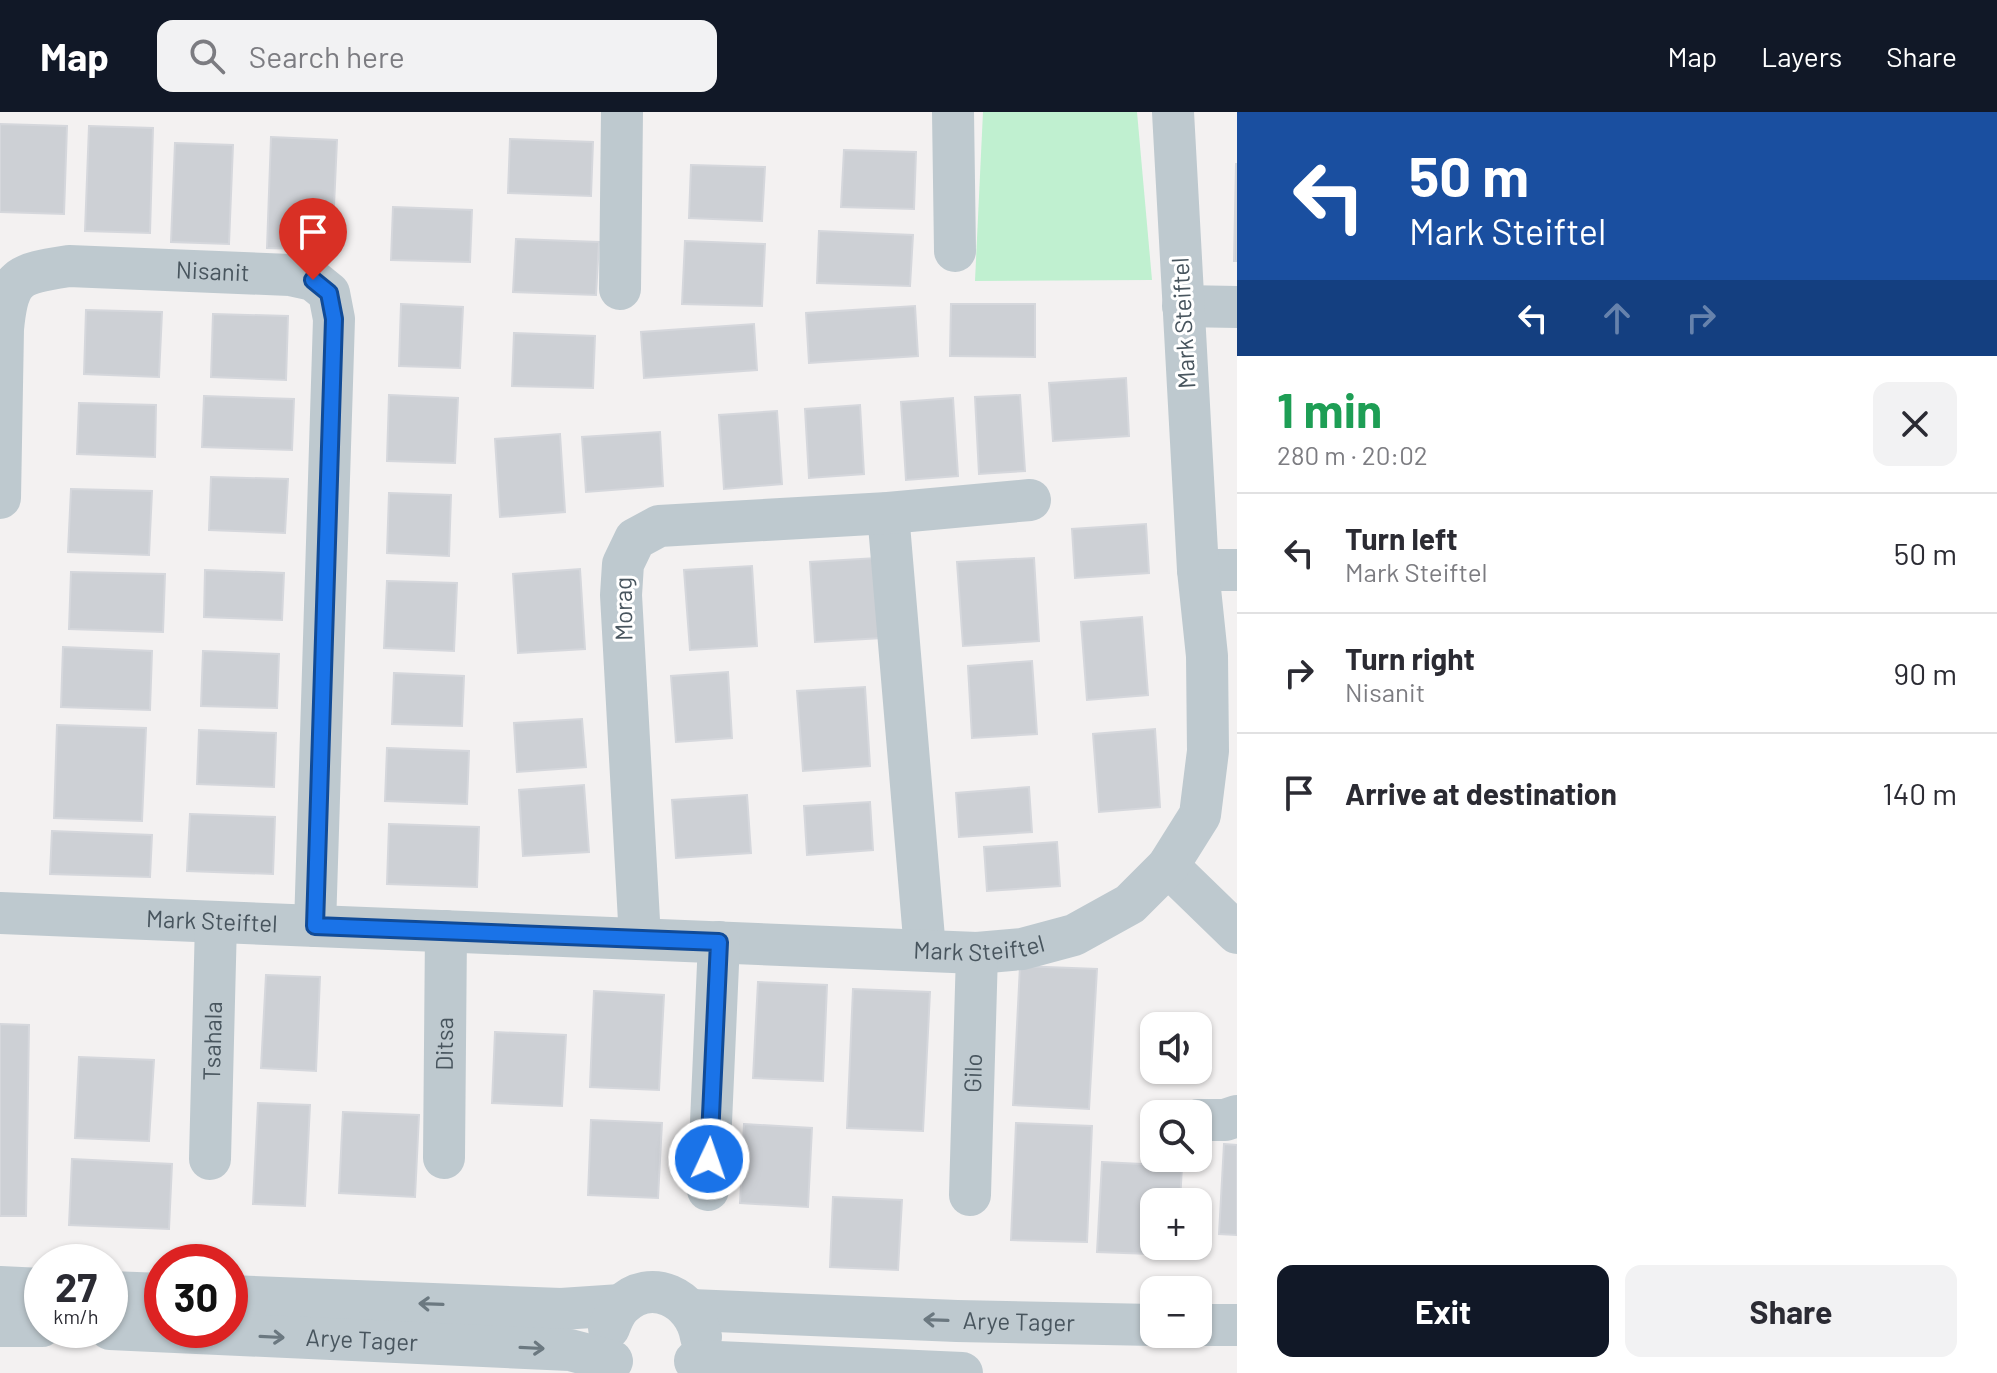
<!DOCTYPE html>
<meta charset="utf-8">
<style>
:root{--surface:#fff;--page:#f2f2f3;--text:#2b2b33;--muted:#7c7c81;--line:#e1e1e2;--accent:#111827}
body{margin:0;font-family:Barlow,sans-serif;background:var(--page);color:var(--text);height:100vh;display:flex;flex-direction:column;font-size:30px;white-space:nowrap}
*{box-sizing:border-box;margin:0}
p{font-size:26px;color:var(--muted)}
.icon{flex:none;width:44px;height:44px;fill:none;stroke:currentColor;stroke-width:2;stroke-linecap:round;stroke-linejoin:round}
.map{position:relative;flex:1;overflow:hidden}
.sheet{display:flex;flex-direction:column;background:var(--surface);width:760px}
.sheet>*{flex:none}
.hud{background:#1a4fa0;color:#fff;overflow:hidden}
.controls{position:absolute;left:1140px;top:900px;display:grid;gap:16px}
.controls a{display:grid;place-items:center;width:72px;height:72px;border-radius:16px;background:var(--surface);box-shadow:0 2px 6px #0004;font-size:40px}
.speed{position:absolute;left:24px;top:1132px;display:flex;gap:16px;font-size:40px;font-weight:700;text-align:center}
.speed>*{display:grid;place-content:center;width:104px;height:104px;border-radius:50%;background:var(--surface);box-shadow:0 2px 6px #0004;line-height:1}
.speed small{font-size:20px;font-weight:400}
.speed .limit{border:12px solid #d22;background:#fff;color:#111}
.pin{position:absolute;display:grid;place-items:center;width:68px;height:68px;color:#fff;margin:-82px -34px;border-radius:50% 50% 50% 0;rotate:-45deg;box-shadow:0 0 8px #0007}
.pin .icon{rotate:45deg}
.me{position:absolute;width:88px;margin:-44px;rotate:3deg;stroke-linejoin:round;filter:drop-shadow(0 0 6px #0008)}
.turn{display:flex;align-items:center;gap:28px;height:168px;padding:0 40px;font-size:36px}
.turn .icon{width:104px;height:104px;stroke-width:2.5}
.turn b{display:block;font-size:56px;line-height:68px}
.lanes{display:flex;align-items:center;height:76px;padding:0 40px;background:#0003;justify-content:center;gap:40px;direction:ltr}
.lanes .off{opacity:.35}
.round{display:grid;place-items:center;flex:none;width:84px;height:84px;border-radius:16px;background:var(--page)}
.summary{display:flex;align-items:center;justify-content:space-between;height:136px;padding:0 40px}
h1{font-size:48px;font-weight:700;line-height:60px;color:#1e9e55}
.action{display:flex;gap:16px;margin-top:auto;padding:16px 40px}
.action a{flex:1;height:92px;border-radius:16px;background:var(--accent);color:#fff;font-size:32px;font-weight:700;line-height:92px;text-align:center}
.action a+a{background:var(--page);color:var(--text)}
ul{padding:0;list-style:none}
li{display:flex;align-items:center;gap:24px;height:120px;padding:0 40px;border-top:2px solid var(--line)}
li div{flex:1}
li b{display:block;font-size:30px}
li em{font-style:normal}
header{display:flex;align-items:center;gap:48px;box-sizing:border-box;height:112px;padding:0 40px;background:var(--accent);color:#fff}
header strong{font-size:38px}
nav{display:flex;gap:44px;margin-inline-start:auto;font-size:28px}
.search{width:560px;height:72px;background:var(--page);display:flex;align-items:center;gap:20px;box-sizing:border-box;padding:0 28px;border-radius:16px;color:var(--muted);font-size:30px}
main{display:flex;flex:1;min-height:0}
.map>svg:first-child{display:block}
.green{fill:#c0f0d0}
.building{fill:#cdd0d5;stroke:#d5d7dc;stroke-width:2}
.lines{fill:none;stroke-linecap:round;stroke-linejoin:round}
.minor{stroke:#bec9cf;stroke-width:42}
.oneway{stroke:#6b7880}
.route-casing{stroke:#114b97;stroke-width:20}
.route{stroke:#1a73e8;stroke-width:14}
.labels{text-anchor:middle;stroke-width:6;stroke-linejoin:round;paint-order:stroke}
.street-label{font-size:24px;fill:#48555e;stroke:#fff}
</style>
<header>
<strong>Map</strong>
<div class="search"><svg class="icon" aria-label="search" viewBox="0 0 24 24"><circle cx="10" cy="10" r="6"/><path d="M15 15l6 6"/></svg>Search here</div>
<nav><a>Map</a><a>Layers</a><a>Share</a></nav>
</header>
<main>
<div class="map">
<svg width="1237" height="1261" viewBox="0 0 1237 1261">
<rect width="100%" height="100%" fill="#f3f1f1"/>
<path class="green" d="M983 0H1137L1152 168 975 169Z"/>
<path class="building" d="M0 12 67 14 64 102 0 100Z
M89 14 153 16 150 121 85 119Z
M271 25 337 28 332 138 267 136Z
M510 27 593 30 591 84 508 81Z
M175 31 233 33 229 132 171 130Z
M844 38 916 40 914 97 841 95Z
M1236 52H1237V149H1234Z
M691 53 765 55 762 109 689 106Z
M393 95 472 98 470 150 391 148Z
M819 119 913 123 910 174 817 171Z
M516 127 599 130 596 183 513 180Z
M685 129 765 132 762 194 682 192Z
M401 192 463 195 460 256 399 254Z
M951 192H1035V245L950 244Z
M915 194 918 244 809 251 806 201Z
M86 198 162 200 159 265 84 262Z
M213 202 288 204 286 268 211 265Z
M754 212 757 258 644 266 641 220Z
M514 221 595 224 593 276 512 274Z
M1126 266 1129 324 1053 329 1049 271Z
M389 283 458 286 455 351 387 349Z
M1020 283 1025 359 979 362 975 285Z
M204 284 294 287 292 338 202 335Z
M953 286 958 364 906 368 901 290Z
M79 291 156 293 155 345 77 342Z
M860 293 864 362 809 366 805 297Z
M777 299 782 372 724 377 719 303Z
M660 320 663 374 586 380 582 325Z
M560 322 565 400 500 405 495 327Z
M211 365 288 367 285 421 209 418Z
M71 377 152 379 149 443 68 440Z
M389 381 451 383 449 444 387 441Z
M1146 412 1149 461 1075 466 1072 417Z
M877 446 882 526 815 530 810 450Z
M1034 446 1039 529 963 534 957 450Z
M752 454 757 534 690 538 684 458Z
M580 457 585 537 518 541 513 462Z
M205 458 284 461 282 508 204 505Z
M71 460 165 462 163 520 69 517Z
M387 469 457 471 454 539 384 536Z
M1142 505 1148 583 1087 588 1081 510Z
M63 535 152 539 150 598 61 595Z
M203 539 279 542 277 596 201 594Z
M1032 549 1037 622 972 626 968 554Z
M728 560 732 626 676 630 671 564Z
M394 561 464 564 462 614 392 612Z
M865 575 870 654 803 659 797 579Z
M582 607 586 655 517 660 514 611Z
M57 613 146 616 142 709 54 706Z
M1155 617 1160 695 1099 700 1093 622Z
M199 618 276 621 274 675 197 672Z
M387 636 469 639 467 692 385 689Z
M584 673 589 740 523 744 519 678Z
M1029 675 1032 720 959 725 956 681Z
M747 683 751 741 676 746 672 688Z
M870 690 873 738 807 743 804 694Z
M190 702 275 705 273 762 187 759Z
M389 712 479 715 477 775 387 772Z
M52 719 152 723 150 765 50 762Z
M1057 730 1060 774 987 779 984 735Z
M1020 854 1097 857 1089 997 1013 993Z
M266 863 320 865 316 959 261 956Z
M758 870 827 873 823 969 753 966Z
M853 877 930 880 923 1019 847 1016Z
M594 879 664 883 659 978 590 975Z
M0 912 29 913 26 1104H0Z
M495 920 566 923 562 994 492 991Z
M79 945 154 948 149 1029 75 1026Z
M258 991 310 993 305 1094 253 1092Z
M343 1000 419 1003 415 1085 339 1081Z
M591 1008 662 1011 658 1086 588 1083Z
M1016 1011 1092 1014 1087 1130 1011 1128Z
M744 1012 812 1016 808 1095 740 1091Z
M1224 1032 1237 1033V1123L1219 1122Z
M72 1047 172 1052 169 1117 69 1113Z
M1102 1050 1182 1054 1180 1090H1154V1134H1178V1143L1097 1140Z
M833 1085 902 1088 898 1158 830 1155Z"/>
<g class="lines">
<g class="minor">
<path d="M953 0 955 139"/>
<path d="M620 177 622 0"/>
<path d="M1183 194 1237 195"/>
<path id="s1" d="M0 386 3 217C8 163 18 162 69 154L290 163 313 168 329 181 334 207 315 814"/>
<path d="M888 401 925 838"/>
<path d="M1198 458H1237"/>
<path d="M1168 754 1237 821"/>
<path id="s2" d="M0 801 977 841 1022 837 1074 823 1130 792 1168 754 1200 703 1208 639 1207 544 1198 458 1173 0"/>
<path d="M640 827 621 483 623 452 635 427 659 414 888 401 1030 388"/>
<path d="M1198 1008H1225L1237 1004"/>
<path id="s3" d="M444 1046 446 819"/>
<path id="s4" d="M210 1047 216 810"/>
<path d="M708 1078 719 830"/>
<path id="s5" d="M970 1083 977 841"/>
<path d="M0 1175 42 1177"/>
<path d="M110 1180 162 1182"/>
<path d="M230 1184 561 1197 621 1193"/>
<path id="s6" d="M691 1198 957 1209 1154 1213"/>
<path d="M1198 1213H1237"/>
<path d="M0 1214H42"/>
<path d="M609 1216C612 1208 615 1200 621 1194 650 1164 695 1186 701 1225"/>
<path id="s7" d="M110 1217 570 1238 612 1249"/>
<path d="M695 1249 962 1261"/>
</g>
</g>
<defs><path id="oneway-shaft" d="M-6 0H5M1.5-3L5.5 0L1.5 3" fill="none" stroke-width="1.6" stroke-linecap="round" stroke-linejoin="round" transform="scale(2)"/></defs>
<g class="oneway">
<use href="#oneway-shaft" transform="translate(431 1192) rotate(-178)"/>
<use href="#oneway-shaft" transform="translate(936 1208) rotate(-178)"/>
<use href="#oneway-shaft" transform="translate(272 1225) rotate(3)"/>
<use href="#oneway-shaft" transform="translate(532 1236) rotate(3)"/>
</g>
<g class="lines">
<g class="route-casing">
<path id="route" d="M313 168 329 181 334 207 315 814 719 830 709 1047"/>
</g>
<use href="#route" class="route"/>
</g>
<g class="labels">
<g class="street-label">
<text dy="8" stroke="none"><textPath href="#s1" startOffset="418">Nisanit</textPath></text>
<text transform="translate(1184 211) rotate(-93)" y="8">Mark Steiftel</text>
<text transform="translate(624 497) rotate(-91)" y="8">Morag</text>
<text dy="8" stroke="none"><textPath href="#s2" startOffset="212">Mark Steiftel</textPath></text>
<text dy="8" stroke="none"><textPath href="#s2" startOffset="980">Mark Steiftel</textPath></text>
<text dy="8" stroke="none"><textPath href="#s4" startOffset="118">Tsahala</textPath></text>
<text dy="8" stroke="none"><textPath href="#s3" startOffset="114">Ditsa</textPath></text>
<text dy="8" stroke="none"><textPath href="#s5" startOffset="122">Gilo</textPath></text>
<text dy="8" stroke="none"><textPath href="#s6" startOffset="328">Arye Tager</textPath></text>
<text dy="8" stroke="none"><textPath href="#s7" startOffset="252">Arye Tager</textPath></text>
</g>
</g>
</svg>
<div class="controls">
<a><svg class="icon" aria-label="sound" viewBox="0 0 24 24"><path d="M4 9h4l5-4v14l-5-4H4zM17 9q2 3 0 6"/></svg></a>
<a><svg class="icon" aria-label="search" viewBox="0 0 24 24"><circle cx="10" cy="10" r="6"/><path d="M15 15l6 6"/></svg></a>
<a>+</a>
<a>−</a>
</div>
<div class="speed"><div>27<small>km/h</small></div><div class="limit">30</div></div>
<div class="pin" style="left:313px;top:168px;background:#d93025"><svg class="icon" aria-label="arrive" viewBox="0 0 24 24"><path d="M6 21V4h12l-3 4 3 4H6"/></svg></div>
<svg class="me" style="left:709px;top:1047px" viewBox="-20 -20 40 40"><circle r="17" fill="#1a73e8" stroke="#fff" stroke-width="3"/><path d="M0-11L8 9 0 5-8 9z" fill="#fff"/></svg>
</div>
<section class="sheet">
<div class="hud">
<div class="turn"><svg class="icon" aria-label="left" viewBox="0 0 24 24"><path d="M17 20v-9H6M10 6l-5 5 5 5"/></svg><div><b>50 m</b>Mark Steiftel</div></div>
<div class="lanes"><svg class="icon" aria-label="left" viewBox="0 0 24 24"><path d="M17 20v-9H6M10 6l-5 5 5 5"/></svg><svg class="icon off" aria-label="ahead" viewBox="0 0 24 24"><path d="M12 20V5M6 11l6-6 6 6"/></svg><svg class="icon off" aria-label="right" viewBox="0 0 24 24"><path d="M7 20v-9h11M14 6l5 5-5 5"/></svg></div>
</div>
<div class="summary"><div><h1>1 min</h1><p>280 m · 20:02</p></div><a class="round"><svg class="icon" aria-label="close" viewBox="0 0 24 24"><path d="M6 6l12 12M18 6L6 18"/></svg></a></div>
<ul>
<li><svg class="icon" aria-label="left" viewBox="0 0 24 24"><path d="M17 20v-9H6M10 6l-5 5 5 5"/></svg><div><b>Turn left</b><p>Mark Steiftel</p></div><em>50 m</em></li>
<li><svg class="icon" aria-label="right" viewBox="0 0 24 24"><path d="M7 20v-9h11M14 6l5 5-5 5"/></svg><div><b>Turn right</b><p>Nisanit</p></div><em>90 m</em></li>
<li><svg class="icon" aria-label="arrive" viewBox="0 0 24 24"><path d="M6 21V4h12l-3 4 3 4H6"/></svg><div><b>Arrive at destination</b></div><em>140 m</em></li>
</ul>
<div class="action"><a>Exit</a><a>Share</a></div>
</section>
</main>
